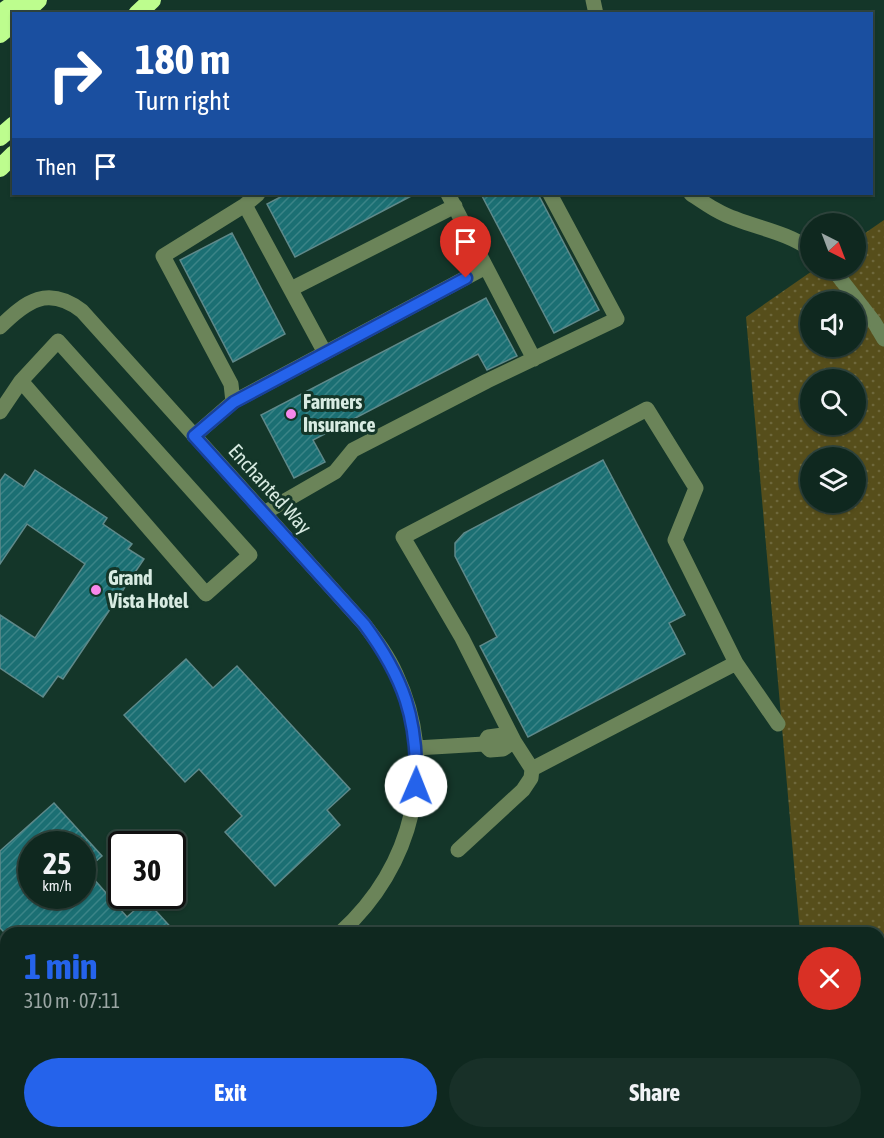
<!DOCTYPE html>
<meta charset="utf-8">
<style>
:root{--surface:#0f281f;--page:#183028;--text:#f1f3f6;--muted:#9ba6a4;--line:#2f443d;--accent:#2563eb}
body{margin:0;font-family:"Asap Condensed",sans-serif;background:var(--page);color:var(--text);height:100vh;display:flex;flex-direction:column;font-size:22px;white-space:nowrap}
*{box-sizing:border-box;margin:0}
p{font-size:20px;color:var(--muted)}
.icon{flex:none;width:33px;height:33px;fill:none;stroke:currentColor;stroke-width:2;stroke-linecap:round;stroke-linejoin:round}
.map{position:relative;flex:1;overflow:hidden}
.details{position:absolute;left:0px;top:927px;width:885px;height:212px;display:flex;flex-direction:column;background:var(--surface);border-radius:18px 18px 0 0;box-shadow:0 2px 4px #0004,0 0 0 2px var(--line)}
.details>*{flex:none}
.guide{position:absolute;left:12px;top:12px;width:861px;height:183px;border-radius:0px;box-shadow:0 2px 4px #0004,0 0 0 2px var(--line);background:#1a4fa0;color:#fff;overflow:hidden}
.needle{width:39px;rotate:138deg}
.fabs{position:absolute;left:800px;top:213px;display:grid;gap:12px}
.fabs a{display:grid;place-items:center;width:66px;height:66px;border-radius:50%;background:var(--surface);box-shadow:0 2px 4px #0004,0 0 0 2px var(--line);font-size:30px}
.speed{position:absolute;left:18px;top:831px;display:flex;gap:12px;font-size:30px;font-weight:700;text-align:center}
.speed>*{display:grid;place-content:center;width:78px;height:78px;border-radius:50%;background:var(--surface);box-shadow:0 2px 4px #0004,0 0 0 2px var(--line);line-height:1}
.speed small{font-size:15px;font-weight:400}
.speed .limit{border:3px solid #111;border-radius:9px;background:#fff;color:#111}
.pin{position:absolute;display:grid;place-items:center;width:51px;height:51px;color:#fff;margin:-62px -26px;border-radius:50% 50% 50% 0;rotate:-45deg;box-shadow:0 0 6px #0007}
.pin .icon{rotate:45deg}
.me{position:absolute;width:66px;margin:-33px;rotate:1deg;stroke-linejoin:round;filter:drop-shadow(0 0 4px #0008)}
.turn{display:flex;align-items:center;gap:21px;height:126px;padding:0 24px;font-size:27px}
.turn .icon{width:78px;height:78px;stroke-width:2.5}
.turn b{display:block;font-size:42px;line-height:51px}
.then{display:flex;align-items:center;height:57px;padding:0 24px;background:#0003;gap:12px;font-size:22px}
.round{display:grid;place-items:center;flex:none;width:63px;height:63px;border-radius:32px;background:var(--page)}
.headline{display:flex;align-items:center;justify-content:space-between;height:102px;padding:0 24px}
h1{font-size:36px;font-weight:700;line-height:45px;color:var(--accent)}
.cta{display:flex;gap:12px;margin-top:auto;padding:12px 24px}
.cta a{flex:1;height:69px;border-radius:36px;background:var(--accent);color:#fff;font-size:24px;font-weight:700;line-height:69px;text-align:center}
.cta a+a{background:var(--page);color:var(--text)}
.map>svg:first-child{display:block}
.grass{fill:url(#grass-dots);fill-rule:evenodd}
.building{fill:url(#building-hatch);stroke:#5f898a;stroke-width:1.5;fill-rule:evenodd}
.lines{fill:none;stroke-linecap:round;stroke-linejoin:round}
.minor{stroke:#6b8459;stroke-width:15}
.highway{stroke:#bdfd8e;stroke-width:18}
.route-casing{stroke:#184099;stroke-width:15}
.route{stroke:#2563eb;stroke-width:10}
.poi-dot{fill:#f788eb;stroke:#143629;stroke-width:2}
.labels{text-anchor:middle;stroke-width:6;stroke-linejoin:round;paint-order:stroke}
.poi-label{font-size:20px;font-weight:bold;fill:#d8ebe2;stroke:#143629;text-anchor:start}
.street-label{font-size:20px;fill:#d8ebe2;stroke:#143629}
</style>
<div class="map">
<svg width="884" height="1138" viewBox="0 0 884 1138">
<defs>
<pattern id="grass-dots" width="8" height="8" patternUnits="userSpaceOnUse" patternTransform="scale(1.5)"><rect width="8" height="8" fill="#564e1b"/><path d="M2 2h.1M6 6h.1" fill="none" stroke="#6e683c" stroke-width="1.8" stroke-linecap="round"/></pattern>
<pattern id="building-hatch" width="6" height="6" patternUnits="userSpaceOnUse" patternTransform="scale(1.5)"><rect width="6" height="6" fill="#1b6f73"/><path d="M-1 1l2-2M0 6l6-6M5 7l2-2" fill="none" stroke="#3b8487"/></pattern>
</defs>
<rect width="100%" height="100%" fill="#143629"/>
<path class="grass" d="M884 220V1138H648L654 1132H879V933H800L746 317 815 269 855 268V240ZM810 302H855V346H810ZM810 380H855V424H810ZM810 458H855V502H810Z"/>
<path class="building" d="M286 194H415L295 257 267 204Z
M481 194H538L599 310 554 333Z
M232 233 285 334 233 362 180 260Z
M486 298 517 356 487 370 478 354 313 440 325 462 294 478 261 415Z
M603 460 685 615 669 623 685 654 528 737 480 646 497 637 455 556V543L464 533Z
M35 470 107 518 103 524 132 544 128 549 144 559 63 679 58 676 43 697 0 668V615L35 638 85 564 27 524 0 564V481L5 474 24 487Z
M186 659 213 688 237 666 350 789 327 810 340 825 275 886 225 832 242 816 199 769 185 782 124 715Z
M54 803 102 856 86 870 127 917 146 900 176 933H5L0 928V851ZM32 844H82V896H32Z"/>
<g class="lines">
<path class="minor" d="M593 0 596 14
M448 194 486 267
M691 194C706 204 720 214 736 219 762 229 787 233 810 249
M245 205 325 353
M832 268 874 322 884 339
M291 289 455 206
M0 327C26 301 48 285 82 311L364 624C376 640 388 656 396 674 439 765 413 867 340 933
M233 402 486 267 534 359
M0 412 21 381 58 341 250 555 206 594 21 381
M194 436 233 402 231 384 163 256 245 205 258 194
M264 513 335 472 353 450 487 381 617 319 550 194
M736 663 778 724
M484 744 488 737 503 735 514 741 532 769 736 663 675 540 696 488 647 409 403 537 462 638 514 741
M416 748 484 744 490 750 503 749 514 741
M458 850 523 790 531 778 532 769
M47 1138 72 1132"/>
<path class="highway" d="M0 14 19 0
M23 14 38 0
M137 14 152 0
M0 34 14 22
M0 137 14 125
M0 168 14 154"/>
</g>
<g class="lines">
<g class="route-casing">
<path id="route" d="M416 786C418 719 404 678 364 624L194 436 234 402 466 278"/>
</g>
<use href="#route" class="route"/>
</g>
<g class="poi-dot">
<circle cx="291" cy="414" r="6"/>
<circle cx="96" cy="590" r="6"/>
</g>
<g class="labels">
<g class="poi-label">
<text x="303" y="409">Farmers<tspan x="303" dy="23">Insurance</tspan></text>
<text x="108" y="585">Grand<tspan x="108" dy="23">Vista Hotel</tspan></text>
</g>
<g class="street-label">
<text transform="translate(270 489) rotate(48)" y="7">Enchanted Way</text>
</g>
</g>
</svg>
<div class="fabs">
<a><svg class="needle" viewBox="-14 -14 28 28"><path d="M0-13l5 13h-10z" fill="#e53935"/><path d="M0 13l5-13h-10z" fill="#9ba6a4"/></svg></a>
<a><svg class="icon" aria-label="sound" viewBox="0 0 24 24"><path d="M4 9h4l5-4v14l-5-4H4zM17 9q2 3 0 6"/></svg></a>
<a><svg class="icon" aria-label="search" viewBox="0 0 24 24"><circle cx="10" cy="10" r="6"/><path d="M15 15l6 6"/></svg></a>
<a><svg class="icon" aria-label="layers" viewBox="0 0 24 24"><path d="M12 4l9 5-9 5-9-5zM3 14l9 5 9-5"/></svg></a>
</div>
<div class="speed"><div>25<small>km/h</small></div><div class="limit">30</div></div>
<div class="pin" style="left:466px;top:278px;background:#d93025"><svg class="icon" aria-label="arrive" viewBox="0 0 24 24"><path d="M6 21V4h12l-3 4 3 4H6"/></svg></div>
<svg class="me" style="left:416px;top:786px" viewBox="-20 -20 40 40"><circle r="19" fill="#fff"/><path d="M0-13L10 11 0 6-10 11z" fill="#2563eb"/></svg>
<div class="guide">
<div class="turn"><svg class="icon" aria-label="right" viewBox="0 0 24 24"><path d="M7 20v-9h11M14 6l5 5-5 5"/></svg><div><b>180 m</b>Turn right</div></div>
<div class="then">Then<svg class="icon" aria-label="arrive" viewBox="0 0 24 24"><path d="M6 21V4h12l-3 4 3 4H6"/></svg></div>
</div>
<section class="details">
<div class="headline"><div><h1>1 min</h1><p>310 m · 07:11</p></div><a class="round" style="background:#d93025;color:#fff"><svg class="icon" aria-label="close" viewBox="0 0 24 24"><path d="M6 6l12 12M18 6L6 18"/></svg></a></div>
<div class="cta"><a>Exit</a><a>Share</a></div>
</section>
</div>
